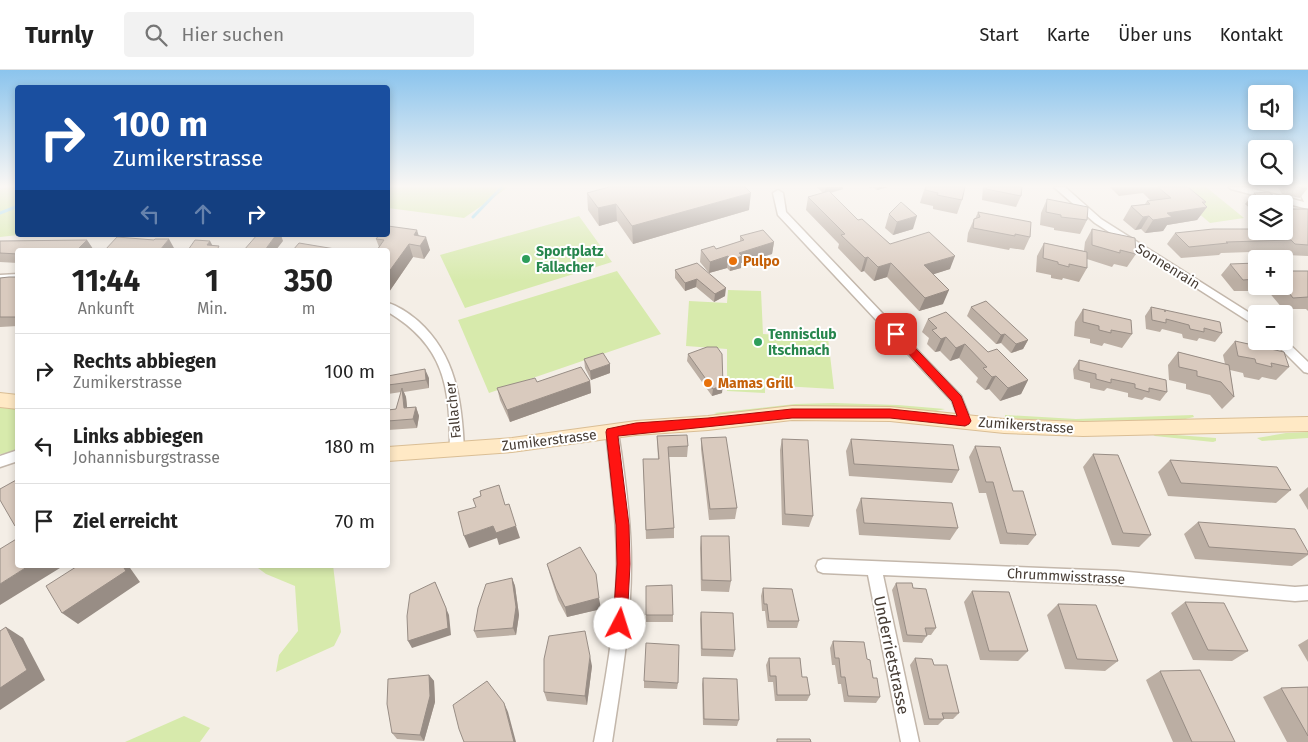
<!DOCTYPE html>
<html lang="de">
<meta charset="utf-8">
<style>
:root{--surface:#fff;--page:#f2f2f2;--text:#222;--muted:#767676;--line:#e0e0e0}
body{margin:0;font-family:"Fira Sans",sans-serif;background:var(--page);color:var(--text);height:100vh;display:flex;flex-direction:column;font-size:19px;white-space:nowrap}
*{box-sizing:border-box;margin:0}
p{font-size:16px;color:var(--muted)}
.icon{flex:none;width:28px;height:28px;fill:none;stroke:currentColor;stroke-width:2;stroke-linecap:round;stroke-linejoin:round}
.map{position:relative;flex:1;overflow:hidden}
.details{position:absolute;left:15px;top:178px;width:375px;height:320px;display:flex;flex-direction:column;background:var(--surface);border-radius:5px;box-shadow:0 2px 8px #0003}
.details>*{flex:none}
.banner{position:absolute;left:15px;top:15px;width:375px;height:152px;border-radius:5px;box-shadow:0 2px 8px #0003;background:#1a4fa0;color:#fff;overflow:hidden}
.tools{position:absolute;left:1248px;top:15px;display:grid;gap:10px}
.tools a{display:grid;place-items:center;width:45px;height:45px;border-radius:5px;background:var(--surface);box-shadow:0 2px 8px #0003;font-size:25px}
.pin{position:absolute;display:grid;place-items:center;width:42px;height:42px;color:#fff;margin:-21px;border-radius:10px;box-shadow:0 2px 8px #0006}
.me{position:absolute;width:55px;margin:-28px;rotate:5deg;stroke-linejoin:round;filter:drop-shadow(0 0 4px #0008)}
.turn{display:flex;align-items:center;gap:18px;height:105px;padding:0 15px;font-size:22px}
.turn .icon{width:65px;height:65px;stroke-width:2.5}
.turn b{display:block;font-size:35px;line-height:42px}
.lanes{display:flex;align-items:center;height:48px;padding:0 15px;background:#0003;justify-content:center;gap:25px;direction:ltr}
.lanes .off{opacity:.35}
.eta{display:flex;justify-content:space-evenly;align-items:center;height:85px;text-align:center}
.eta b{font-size:30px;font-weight:700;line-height:35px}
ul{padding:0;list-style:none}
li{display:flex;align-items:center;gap:15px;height:75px;padding:0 15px;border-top:1px solid var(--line)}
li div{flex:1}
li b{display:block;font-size:19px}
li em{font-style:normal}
header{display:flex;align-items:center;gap:30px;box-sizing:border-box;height:70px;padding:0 25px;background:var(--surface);border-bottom:1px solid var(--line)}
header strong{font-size:24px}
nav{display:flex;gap:28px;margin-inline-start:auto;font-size:18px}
.search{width:350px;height:45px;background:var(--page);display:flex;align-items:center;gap:12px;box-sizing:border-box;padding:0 18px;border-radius:5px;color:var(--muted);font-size:19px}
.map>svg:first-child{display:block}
.green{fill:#d7eaac}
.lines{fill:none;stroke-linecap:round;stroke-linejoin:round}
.stream{stroke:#9fddf4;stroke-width:3}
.street-casing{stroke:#c3b7ab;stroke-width:3}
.secondary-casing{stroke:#dabe95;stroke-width:2}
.street{fill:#fff;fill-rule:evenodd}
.secondary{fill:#ffe9c5;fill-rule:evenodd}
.wall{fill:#bbaea3}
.shaded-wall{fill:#988d85}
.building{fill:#d9cabe;stroke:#988d85}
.route{fill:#ff1412;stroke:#a60d0c}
.leisure-dot{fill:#2e9e5b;stroke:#fff;stroke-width:2}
.food-dot{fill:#e8710a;stroke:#fff;stroke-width:2}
.labels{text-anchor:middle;stroke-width:4;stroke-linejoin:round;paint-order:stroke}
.leisure-label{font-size:14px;font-weight:bold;fill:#27864d;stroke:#fff;text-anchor:start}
.food-label{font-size:14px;font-weight:bold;fill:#c56008;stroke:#fff;text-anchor:start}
.street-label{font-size:14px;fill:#473d35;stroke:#fff}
.near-street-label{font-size:16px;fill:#473d35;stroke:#fff}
</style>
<header>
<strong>Turnly</strong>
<div class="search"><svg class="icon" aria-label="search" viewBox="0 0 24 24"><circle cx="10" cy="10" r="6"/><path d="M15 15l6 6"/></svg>Hier suchen</div>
<nav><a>Start</a><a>Karte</a><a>Über uns</a><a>Kontakt</a></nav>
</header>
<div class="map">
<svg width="1308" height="672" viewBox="0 0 1308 672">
<rect width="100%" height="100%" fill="#f4eee6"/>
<path class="green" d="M6 117H17L18 165 0 167V120Z
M388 117H507V118L464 148 388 138Z
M1194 117H1206L1244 148 1210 153 1171 120Z
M579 146 612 192 465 238 440 185Z
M617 201 661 264 489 323 458 250Z
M728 220 761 221 763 264 828 268 834 319 765 315V323L727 321V279L686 276 689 231 727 233Z
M0 330 17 335 18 382 16 383 0 384Z
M834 333 898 335 945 339 936 341 842 336 795 337 720 345 714 343 795 334Z
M1005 345 1076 349 1193 345 1194 347 1181 350 1074 351 1005 348Z
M1308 362V368L1262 371 1257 368 1286 363Z
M1150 363 1216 368V371L1213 372 1155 366Z
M254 495H333L341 562 334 576 276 602 279 585 298 561 295 516 266 504Z
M184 646 210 658 200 672H125Z"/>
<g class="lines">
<path class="stream" d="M0 143 18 136
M473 147 502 117"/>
<g class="street-casing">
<path id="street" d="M1054 117H1065L1101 149 1256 247V256L1095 153Z
M1229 117H1245L1304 132 1300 123 1308 117V139L1231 119Z
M778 120 783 123 786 142 961 326 971 351 969 355H961L952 331 778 145 773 123Z
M18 204V210L0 211V205Z
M388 233C398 236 410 244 418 251 456 285 462 331 464 380L462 384 457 385 452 384 450 380C450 317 445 276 388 242Z
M1284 269 1308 292V303L1304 302 1273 271H1284Z
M612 357 617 358 618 362C625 406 631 450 631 494 631 554 621 613 612 672H594C605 614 616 554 617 495 617 450 611 406 606 362L607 358Z
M18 380V391L0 397V386Z
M823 489 1117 501 1295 517 1308 516V530L1295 531 1117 515 883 505 919 672H901L868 505 823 503 818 501 816 496 818 491Z"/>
</g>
<g class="secondary-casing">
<path id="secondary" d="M0 323 18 325V339L0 337Z
M792 336 890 337 1004 349 1083 352 1308 347V361L1083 366 1004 363 890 351 792 350 708 360 636 365 512 382 388 391V377L512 368 636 351 708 346Z"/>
</g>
<use href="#street" class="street"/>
<use href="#secondary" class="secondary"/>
</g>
<path class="wall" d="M817 117H843V119L831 123 858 150 890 174 950 199 933 204 943 234 919 241 887 207 874 211 864 201 861 202 838 178 839 174 806 140 808 127 823 123Z
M869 117H888L877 120 873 117 870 118Z
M925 117H965L962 130 957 144 933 139V136L920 133Z
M983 117H1022L1021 126 1016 137 982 130Z
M1110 117H1188L1206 132 1204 135 1207 137 1197 150 1167 155 1163 161 1145 163 1141 159 1135 160 1123 150 1131 136 1145 134 1147 131H1151L1143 123 1119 126Z
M1278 117H1306L1307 119 1300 128 1282 124Z
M587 123 749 140 633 174 617 151 599 156 588 140Z
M1254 123 1283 134H1256V144L1245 134Z
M1047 129 1087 150 1080 164 1054 160V158L1040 155 1041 143Z
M1288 139H1308V186L1286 185 1282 181 1221 183 1219 185 1181 188 1167 174 1175 163 1284 161Z
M978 142 1030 167 1024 180 1010 178 1009 180 967 172 968 163 974 149H975Z
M889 144 913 159 893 165 885 158Z
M1092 159 1136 184 1127 197 1114 194 1112 197 1087 189V198L1079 212 1063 208 1062 210 1051 208V205L1036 202 1037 186 1044 173 1084 181 1085 172Z
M419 165 430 180 424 189 413 187 389 222H388V180L379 177 376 169Z
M740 166 774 172 772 184 741 193V198L730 201 727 198 709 203 700 192 701 180 716 179 740 172Z
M87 170 93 179V180H18V193L0 192V171Z
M697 193 725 226 714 232 696 217 685 221 675 208V200Z
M1256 193V216H1284L1286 201H1308V241L1306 239H1283L1268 221H1234L1221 205 1230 194Z
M18 207V256L0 257V208Z
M971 237 1028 270 1023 279 1011 283 1001 273 996 274 967 246Z
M1151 237 1222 263 1215 272 1199 268 1197 271 1183 268 1182 264 1162 259 1160 262 1146 259 1145 246Z
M1083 239 1132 264 1122 278 1104 273 1102 276 1090 273V269L1074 266 1075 252Z
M928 249 988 282 1028 310 1021 324 1000 331 989 319 985 320 976 312 978 308 959 288 950 291 940 281 935 282 927 274 929 268 922 262Z
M1235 271 1289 297 1276 310 1262 307 1259 310 1244 307 1243 303 1230 300 1234 327 1222 339 1210 325 1186 319V314L1169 310 1168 295 1178 282 1225 294 1223 285Z
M688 284 722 323 712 326 687 291Z
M584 289 610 303 591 310 585 298Z
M1079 290 1167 322 1160 331 1145 327 1142 330 1128 327V323L1107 318 1104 321 1090 318V313L1074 309 1073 299Z
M388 306 429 308V318L404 322 406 327 407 337H416L419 346 417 358 388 360V340L396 339 401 322 388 324Z
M590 311 591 323 510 352 500 330 497 318 537 312Z
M657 366 688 376 687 387H669L674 458V468L646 469 643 389H658Z
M701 368 737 438 735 449 709 450 701 379Z
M782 369 813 446 809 457 782 455 780 380Z
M851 369 959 400 952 413 849 406 846 381Z
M975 376 1036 465 1028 475 1000 474 986 423H979L969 387Z
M1093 384 1151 465 1139 477 1112 475 1083 397Z
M1170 390 1291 420 1276 433 1168 426 1158 402Z
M1308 417V440L1299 425Z
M861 428 958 458 950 470 859 465 856 440Z
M1198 452 1308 482V485L1292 496 1195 489 1184 464Z
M701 466 731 511 729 522 701 521 700 478Z
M547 494 601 539 567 547 558 530 550 505Z
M512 508 515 516 519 545 516 565 477 568 474 561Z
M896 513 913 518 936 558 931 565H927L922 573 903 572 892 520Z
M646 516 673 545V552H646Z
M763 518 799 551 797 558H767L765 541H762L761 526Z
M972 521 1028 581 1018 591 980 590 964 532Z
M1185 532 1248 581 1232 591 1193 590 1171 543Z
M1058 534 1118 591 1105 601 1065 599 1047 545Z
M701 542 735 580 733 587 701 586 700 549Z
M1308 569V592L1298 575Z
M833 571 867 589 880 627 876 633 844 632 841 614H838L835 595H832L830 578Z
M769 588 802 607 810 625 807 631H775L773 612H768L766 595Z
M915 588 934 595 959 643 953 649H944L938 655H924L910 595Z
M592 596 587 635 547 631 544 622Z
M1160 601 1235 672H1173L1146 610Z
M429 605 434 611 435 632 424 671 397 669 392 663Z
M703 608 739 650 737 656 703 655 702 614Z
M644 611 678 613 677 619 644 618Z
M1308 617V672H1287L1263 627 1281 618Z"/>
<path class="shaded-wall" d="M826 117H843V119L824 124Z
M878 117H888L877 120Z
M751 123 749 140 633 174 632 156Z
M616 134 617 151 599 156 598 138Z
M1207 137 1197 150 1167 155 1163 161 1145 163 1153 150 1167 143Z
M917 146 913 159 893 165 897 152Z
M1149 146 1141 159 1135 160 1143 147Z
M417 160 421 173 414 165Z
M276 165H281L283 171 276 180H265Z
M426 167 430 180 424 189 420 176Z
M169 169 174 178 173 180H160Z
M87 170 93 179V180H77Z
M210 171 215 180 207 175Z
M774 172 772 184 741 193V198L730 201 731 190 739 183Z
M409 174 413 187 389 222 388 219V203Z
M728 186 727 198 709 203 710 192Z
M955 186 950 199 919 209 924 195Z
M868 187 864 201 861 202 865 188Z
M891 193 887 207 874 211 878 197Z
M697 209 696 217 685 221V213Z
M726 218 725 226 714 232 715 224Z
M949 220 943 234 919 241 925 228Z
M1005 264 1001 273 996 274 1001 265Z
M946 267 940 281 935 282 941 269Z
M1028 270 1023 279 1011 283 1016 274Z
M965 274 959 288 950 291 956 278Z
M610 294V303L591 310 590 301Z
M425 299 429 308V318L426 310Z
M996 306 989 319 985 320 992 307Z
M1028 310 1021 324 1000 331 1008 318Z
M590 311 591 323 510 352 507 340Z
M723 315 722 323 712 326 713 319Z
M402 318 406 327 408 346 404 338Z
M416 337 419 346 417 358 413 349Z
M493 456H516L520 468 499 475 497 468 469 478 464 466Z
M30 495H58L60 498 0 535V514Z
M122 495H128L140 512 78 554 62 543Z
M512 508 515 516 519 545 516 565 513 558Z
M435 512 449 545 451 565 412 578 408 571Z
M599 528 601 539 567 547 565 537Z
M6 557 23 568 45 610 0 640V618Z
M590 586 592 596 587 635 585 626Z
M429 605 434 611 435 632 424 671 420 665Z
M504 633 508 642 516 672H514Z"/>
<path class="building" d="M609 117H745L751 123 632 156 616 134 598 138 587 123Z
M926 117H965L962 130 937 125 938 123 925 120Z
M987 117H1022L1021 126 986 119Z
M1158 117H1188L1206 132H1202L1207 137 1167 143 1172 147 1153 150 1149 146 1143 147 1131 136 1150 134 1147 131 1171 128Z
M1297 117H1306L1307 119Z
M829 121 858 150 862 149 890 174 929 162 955 186 924 195 949 220 925 228 891 193 878 197 868 187 865 188 841 165 845 164 808 127Z
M1269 122 1283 134H1265L1254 123Z
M1047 129 1088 137 1087 150 1061 147V145L1046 142Z
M901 132 917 146 897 152 889 144Z
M1284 135 1288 139H1308V175L1295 174 1291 170 1226 172 1228 173 1189 177 1175 163 1213 159H1256V161H1284Z
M978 142 1031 152 1030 167 1015 164V166L973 158 974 149 980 147Z
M388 156 417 160 414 165 426 167 420 176 409 174 388 203V180H377L384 170 376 169 379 165H388Z
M1092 159 1135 168 1136 184 1120 180V183L1092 175Z
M763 160 774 172 739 183 742 186 731 190 728 186 710 192 701 180 714 176 716 179 744 170 740 166Z
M257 165H276L265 180H244Z
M117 167 154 170 155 169H169L160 180H105Z
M87 170 77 180H18V184L0 183V171Z
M195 170 210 171 207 175 219 176 217 180H188Z
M299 173 335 179 334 180H293Z
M1044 173 1087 182V198L1069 194V197L1058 194V192L1043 188Z
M697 193 726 218 715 224 697 209 685 213 675 200Z
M1256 193V209L1243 210 1230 194Z
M1284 199 1286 201H1308V227L1293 228 1284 216Z
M9 207H18V247H0V208Z
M986 231 1028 270 1016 274 1005 264 1001 265 971 237Z
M1151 237 1165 240V242V240L1220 252 1222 263 1204 258V262L1190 259 1189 255 1166 249V253L1152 250Z
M1083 239 1131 250 1132 264 1111 260V263L1099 260V256L1083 252Z
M946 242 988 282 997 279 1028 310 1008 318 996 306 992 307 983 298 987 297 965 274 956 278 946 267 941 269 932 260 937 258 928 249Z
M1235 271 1284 282 1289 297 1271 293 1272 297 1256 293 1255 289 1238 286Z
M707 277H717L722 284 723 315 713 319 688 284Z
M1178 282 1229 295 1234 327 1221 312 1197 306V301L1179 297Z
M603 283 610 294 590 301 584 289Z
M1079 290 1166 310 1167 322 1149 318V322L1135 318V314L1111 309V313L1096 309V304L1079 300Z
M581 297 590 311 507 340 497 318 535 308 537 312Z
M425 299 426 310 388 315V306Z
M402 318 404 338 416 337 413 349 388 351V340L396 339Z
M687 365 688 376 668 377 674 458 646 460 643 389H659L657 366Z
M726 367 737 438 710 439 701 368Z
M782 369 808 370 813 446 785 444Z
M851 369 953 375 959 400 854 394Z
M975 376 1000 377 1013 421H1023L1036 465 1007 463 993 412H986Z
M1093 384 1118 385 1151 465 1123 463Z
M1170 390 1277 397 1291 420 1181 413Z
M18 409V455L15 456 0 430V419Z
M499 415 505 435 509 434 516 456 496 463 493 456 464 466 458 442 476 437 473 429 481 426 480 421Z
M861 428 952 433 958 458 864 453Z
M1198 452 1295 459 1308 482V484L1209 477Z
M701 466H729L731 511 702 510Z
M18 468V495H30L0 514V479Z
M580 477 596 504 599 528 565 537 556 519 547 494Z
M79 495H122L126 501 62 543 46 516Z
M512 508 516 537 513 558 474 561 478 538 486 514Z
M435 512 446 538 448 558 408 571 407 546 410 524Z
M896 513H912L913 518 926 519 936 558H925L927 566 907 565Z
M672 515 673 545H646V516Z
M763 518 792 519 799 551H769L767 534H764Z
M972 521 1009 522 1028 581H989Z
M1185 532 1224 533 1248 581 1208 580Z
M1058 534 1096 535 1118 591 1077 589Z
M701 542 733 543 735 580 702 579Z
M6 557 27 600 0 618V561Z
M585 561 590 586 585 626 544 622V589L549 566Z
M833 571 864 572 867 589 870 590 873 608H877L880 627 848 626 845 607H841L839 588H835Z
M646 573 679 575 678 613 644 611Z
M769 588H800L802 607H807L810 625H777L776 606H770Z
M915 588 932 589 934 595H947L959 643H942L944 649H929Z
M1200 600 1235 672H1192L1160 601Z
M429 605 430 626 420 665 392 663 387 634 388 609Z
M703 608 737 609 739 650 704 649Z
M487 611 504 633 514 672H464L459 659 453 635Z
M1308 617V666L1281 618Z
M777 669H810L811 672H777Z"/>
<linearGradient id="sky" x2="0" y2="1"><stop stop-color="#8bc4ed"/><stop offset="0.55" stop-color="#faf7f4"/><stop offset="1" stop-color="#faf7f4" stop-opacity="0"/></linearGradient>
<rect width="1308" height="211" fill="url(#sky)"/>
<path class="route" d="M896 261 900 262 961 326 971 351 969 354 965 356 890 348H792L618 366 629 455 630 494 627 554 625 559 620 561 615 559 613 554 617 494 616 455 606 362 607 359 636 353 708 348 792 339H890L957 346 952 331 893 267 891 264Z"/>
<g class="leisure-dot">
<circle cx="526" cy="189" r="5"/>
<circle cx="758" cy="272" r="5"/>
</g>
<g class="food-dot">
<circle cx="733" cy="191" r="5"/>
<circle cx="708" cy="313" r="5"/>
</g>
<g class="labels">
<g class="leisure-label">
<text x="536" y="186">Sportplatz<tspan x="536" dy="16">Fallacher</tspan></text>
<text x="768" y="269">Tennisclub<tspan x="768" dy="16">Itschnach</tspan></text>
</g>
<g class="food-label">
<text x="743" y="196">Pulpo</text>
<text x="718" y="318">Mamas Grill</text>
</g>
<g class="street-label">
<text transform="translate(1168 196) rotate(32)" y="5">Sonnenrain</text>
<text transform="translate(453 340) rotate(-96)" y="5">Fallacher</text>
<text transform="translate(1026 355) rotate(4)" y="5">Zumikerstrasse</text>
<text transform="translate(549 370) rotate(-7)" y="5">Zumikerstrasse</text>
<text transform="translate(1066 506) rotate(3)" y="5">Chrummwisstrasse</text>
</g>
<g class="near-street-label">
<text transform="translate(892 585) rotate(78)" y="6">Underrietstrasse</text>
</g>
</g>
</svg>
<div class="tools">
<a><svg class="icon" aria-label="sound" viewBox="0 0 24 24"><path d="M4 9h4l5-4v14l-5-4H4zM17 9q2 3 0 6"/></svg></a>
<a><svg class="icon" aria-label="search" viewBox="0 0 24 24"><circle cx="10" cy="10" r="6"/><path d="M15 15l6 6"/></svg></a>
<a><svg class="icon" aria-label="layers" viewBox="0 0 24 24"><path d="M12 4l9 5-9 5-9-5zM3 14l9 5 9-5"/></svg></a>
<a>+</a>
<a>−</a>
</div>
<div class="pin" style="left:896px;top:264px;background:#d93025"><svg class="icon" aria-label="arrive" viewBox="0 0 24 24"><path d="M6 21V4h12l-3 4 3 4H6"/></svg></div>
<svg class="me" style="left:620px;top:554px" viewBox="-20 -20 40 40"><circle r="19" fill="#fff"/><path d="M0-13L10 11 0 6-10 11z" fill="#ff1412"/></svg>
<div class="banner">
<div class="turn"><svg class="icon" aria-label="right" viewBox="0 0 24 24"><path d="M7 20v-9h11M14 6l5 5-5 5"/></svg><div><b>100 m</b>Zumikerstrasse</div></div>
<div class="lanes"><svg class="icon off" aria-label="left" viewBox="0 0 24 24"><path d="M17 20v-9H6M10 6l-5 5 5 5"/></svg><svg class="icon off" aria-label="ahead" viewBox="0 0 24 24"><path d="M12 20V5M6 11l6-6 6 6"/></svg><svg class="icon" aria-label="right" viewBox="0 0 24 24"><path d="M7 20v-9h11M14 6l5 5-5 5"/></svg></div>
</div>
<section class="details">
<div class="eta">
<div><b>11:44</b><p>Ankunft</p></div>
<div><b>1</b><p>Min.</p></div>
<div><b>350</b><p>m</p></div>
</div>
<ul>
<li><svg class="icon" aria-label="right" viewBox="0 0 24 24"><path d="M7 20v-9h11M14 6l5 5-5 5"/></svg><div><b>Rechts abbiegen</b><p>Zumikerstrasse</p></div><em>100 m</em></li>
<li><svg class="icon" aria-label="left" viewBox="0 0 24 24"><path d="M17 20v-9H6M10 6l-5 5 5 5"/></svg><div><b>Links abbiegen</b><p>Johannisburgstrasse</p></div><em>180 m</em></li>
<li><svg class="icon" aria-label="arrive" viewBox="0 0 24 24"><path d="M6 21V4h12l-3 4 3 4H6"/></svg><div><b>Ziel erreicht</b></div><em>70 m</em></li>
</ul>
</section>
</div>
